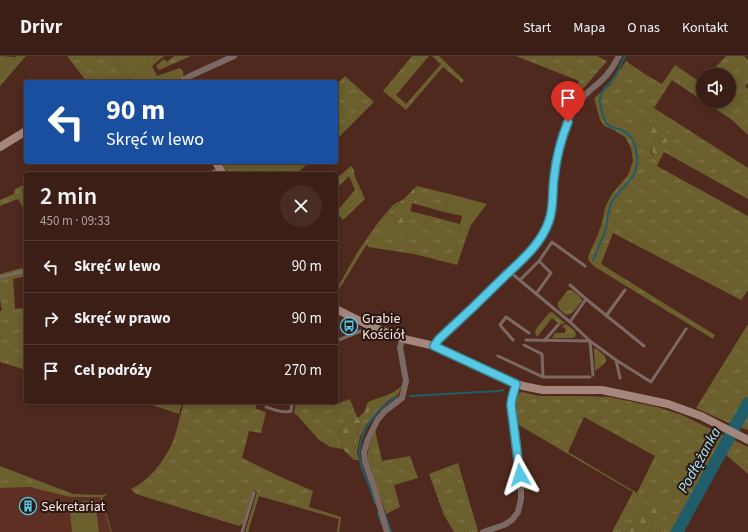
<!DOCTYPE html>
<html lang="pl">
<meta charset="utf-8">
<style>
:root{--surface:#3b1f16;--page:#462c23;--text:#f1f3f6;--muted:#aca2a1;--line:#543d35}
body{margin:0;font-family:"Source Sans 3",sans-serif;background:var(--page);color:var(--text);height:100vh;display:flex;flex-direction:column;font-size:15px;white-space:nowrap}
*{box-sizing:border-box;margin:0}
p{font-size:13px;color:var(--muted)}
.icon{flex:none;width:22px;height:22px;fill:none;stroke:currentColor;stroke-width:2;stroke-linecap:round;stroke-linejoin:round}
.map{position:relative;flex:1;overflow:hidden}
.details{position:absolute;left:24px;top:116px;width:314px;height:232px;display:flex;flex-direction:column;background:var(--surface);border-radius:4px;box-shadow:0 2px 10px #0003,0 0 0 1px var(--line)}
.details>*{flex:none}
.banner{position:absolute;left:24px;top:24px;width:314px;height:84px;border-radius:4px;box-shadow:0 2px 10px #0003,0 0 0 1px var(--line);background:#1a4fa0;color:#fff;overflow:hidden}
.tools{position:absolute;left:696px;top:12px;display:grid;gap:8px}
.tools a{display:grid;place-items:center;width:40px;height:40px;border-radius:50%;background:var(--surface);box-shadow:0 2px 10px #0003,0 0 0 1px var(--line);font-size:20px}
.pin{position:absolute;display:grid;place-items:center;width:34px;height:34px;color:#fff;margin:-41px -17px;border-radius:50% 50% 50% 0;rotate:-45deg;box-shadow:0 0 4px #0007}
.pin .icon{rotate:45deg}
.me{position:absolute;width:44px;margin:-22px;rotate:354deg;stroke-linejoin:round;filter:drop-shadow(0 0 3px #0008)}
.turn{display:flex;align-items:center;gap:14px;height:84px;padding:0 16px;font-size:18px}
.turn .icon{width:52px;height:52px;stroke-width:2.5}
.turn b{display:block;font-size:28px;line-height:34px}
.round{display:grid;place-items:center;flex:none;width:42px;height:42px;border-radius:21px;background:var(--page)}
.headline{display:flex;align-items:center;justify-content:space-between;height:68px;padding:0 16px}
h1{font-size:24px;font-weight:600;line-height:30px}
ul{padding:0;list-style:none}
li{display:flex;align-items:center;gap:12px;height:52px;padding:0 16px;border-top:1px solid var(--line)}
li div{flex:1}
li b{display:block;font-size:15px}
li em{font-style:normal}
header{display:flex;align-items:center;gap:24px;box-sizing:border-box;height:56px;padding:0 20px;background:var(--surface);border-bottom:1px solid var(--line)}
header strong{font-size:19px}
nav{display:flex;gap:22px;margin-inline-start:auto;font-size:14px}
.map>svg:first-child{display:block}
.built{fill:#5e3024}
.grass{fill:url(#grass-tufts);fill-rule:evenodd}
.forest{fill:url(#forest-firs)}
.garden{fill:#6a5f2d}
.lines{fill:none;stroke-linecap:round;stroke-linejoin:round}
.stream{stroke:#205c6a;stroke-width:2}
.river{stroke:#205c6a;stroke-width:12}
.lane{stroke:#7d6964;stroke-width:3}
.street{stroke:#7d6964;stroke-width:6}
.secondary{stroke:#a5867d;stroke-width:8}
.route-casing{stroke:#398394;stroke-width:10}
.route{stroke:#58c9e4;stroke-width:7}
.labels{text-anchor:middle;stroke-width:4;stroke-linejoin:round;paint-order:stroke}
.poi-label{font-size:14px;fill:#ffe5de;stroke:#291713;text-anchor:start}
.water-label{font-size:15px;font-style:italic;fill:#aae7f8;stroke:#291713}
</style>
<header>
<strong>Drivr</strong>
<nav><a>Start</a><a>Mapa</a><a>O nas</a><a>Kontakt</a></nav>
</header>
<div class="map">
<svg width="748" height="476" viewBox="0 0 748 476">
<defs>
<pattern id="grass-tufts" width="24" height="20" patternUnits="userSpaceOnUse"><rect width="24" height="20" fill="#6a5f2d"/><path d="M3 7l-1-3M5 7V3M7 7l1-3M15 17l-1-3M17 17v-4M19 17l1-3" fill="none" stroke="#80764b"/></pattern>
<pattern id="forest-firs" width="22" height="20" patternUnits="userSpaceOnUse"><rect width="22" height="20" fill="#6a5f2d"/><path d="M5 1l3.5 6h-7zM16 11l3.5 6h-7z" fill="#80764b"/></pattern>
</defs>
<rect width="100%" height="100%" fill="#4f291e"/>
<path class="built" d="M30 431 70 441H100L111 476H0V432Z"/>
<path class="grass" d="M16 0H26L0 30V20L16 1Z
M67 0H111L129 23 158 0H164L152 10 157 20 180 12C183 15 184 17 183 21L177 24 175 26H87Z
M174 0H191L159 14 156 10 164 3 167 6Z
M412 0H429L396 39 406 48 441 8 432 0H439L464 24 462 27 443 11 406 54 383 35Z
M516 0H597L607 5 582 34 577 30 579 25Z
M726 0H744L748 4V27L745 30 748 33V79L732 64 704 45H729V19H708Z
M626 5 643 17 662 28 675 9 700 26 703 24V45L672 24 654 52 748 112V143L664 96 657 110 748 160V234L741 244 613 177 601 208 715 279 713 283 595 211 589 205 588 201 598 178 602 167 605 152 611 139 628 119 633 105 631 92 625 81 614 74 604 70 600 64 594 42 610 29ZM641 68 647 72 664 96 654 101 651 97 652 86 649 80H642Z
M345 20 374 46 336 84V29Z
M221 106H310L295 118H229Z
M351 110 354 114 355 121 365 143 343 164 336 156 355 134 349 120 336 133V123Z
M26 128V157L18 143 0 150V144L14 138 15 133Z
M417 130 450 138 444 156 412 147Z
M403 143 385 161 408 158 410 155 460 168 459 172 469 174 457 209 414 198 368 191 367 188 336 238V227L339 229 357 197 377 168 393 149Z
M26 211V220L13 223 15 253 26 252V314L0 306V255L2 254 0 244V218Z
M570 234C574 235 580 240 582 244L581 246C577 251 573 258 567 259 562 256 557 253 558 247L567 235Z
M552 256 565 267 560 269 552 262 537 281 535 277 536 273 549 257Z
M566 268 575 275 576 278 575 281 572 282H552L555 277H565L566 274 562 270Z
M748 268V374L733 369 696 352Z
M595 292 605 300 606 305 604 308 595 315 594 293Z
M402 329 398 339 387 345 367 368 360 381 357 397 359 404H354L356 387 359 368 370 353 368 346C379 341 394 339 402 329Z
M522 336 539 340H577L609 341 657 351 682 359 748 391V418L725 398 681 476H648L658 460 648 439 629 476H612L633 436 517 368 514 346 517 338ZM584 361 655 400 637 437 568 396Z
M350 343 354 354 343 368 339 377 343 393 330 391 318 383 298 360 294 357 296 346H329L332 350Z
M143 346H182L179 358Z
M184 346H251L256 348V353L266 356 261 377 249 375 242 402 283 422 313 435 309 451 341 461 339 476H337L339 463 259 440 248 476H245L257 436 254 434 243 468 239 470 136 438 131 433C150 424 165 404 173 385 178 372 180 359 184 346Z
M375 374 382 405 410 400 418 422 394 429 400 451 386 458 367 403 369 390Z
M458 407 478 475 476 476H454L444 459 429 418Z
M0 410 73 438 100 439 108 438 103 441 102 444 112 476H111L100 441H70L30 431 0 432Z"/>
<path class="forest" d="M653 65 660 66 665 74 669 83 664 96 654 102C649 93 655 90 649 81L642 80 634 69 641 68 647 72Z
M417 130 404 177 388 171 385 161Z
M368 346 371 353 359 368 356 387 354 404 343 393 339 377 343 368 354 354 358 362 364 356Z
M648 439 680 459 673 467 658 460 648 476H629Z"/>
<path class="garden" d="M0 0 16 1 0 20Z
M111 0H158L129 23Z
M450 138 487 148 471 169 469 174 459 172 462 160 444 156Z
M95 444 99 476H72L69 447Z"/>
<g class="lines">
<path class="stream" d="M593 204C597 195 601 186 605 176 608 165 607 154 613 144 624 127 639 124 637 100 636 89 632 78 621 74 617 72 612 72 609 70 603 64 598 46 601 38 604 31 612 26 616 19 619 13 622 6 625 0
M410 340 498 335 503 334
M375 447C373 442 372 437 370 432 368 425 364 419 362 412 352 384 373 355 396 341
M378 457 382 469
M385 458 391 476"/>
<path class="river" d="M677 476 748 347"/>
<path class="lane" d="M208 118 218 113
M510 216 570 266 590 285 616 304 651 326 686 273
M0 221 26 215
M520 224 539 205
M570 229 586 243 570 266
M536 238 551 217 539 205 552 186 585 210
M586 243 644 290
M606 260 625 234
M513 284 500 269 506 261 529 277
M526 284 590 285 593 319
M336 285 361 275 365 273 366 269
M544 285 558 269
M498 300 543 321 542 298 524 289
M616 304 620 322
M543 321H590
M266 351C273 353 283 358 291 355L292 346
M242 476 254 437"/>
<path class="street" d="M180 26 188 21 234 0
M434 290 439 283C460 263 481 244 501 224 522 203 544 187 551 157 554 146 553 134 554 123 555 104 562 80 570 62 574 53 579 46 585 39 593 31 603 25 609 16 613 11 616 5 619 0
M387 476 375 434 365 406 364 396 368 383 378 363 385 355 402 342 406 325 400 291 403 282
M483 476 504 469 512 464 518 456 521 443V431L517 394 511 349 512 342 516 328"/>
<path class="secondary" d="M0 91 26 75
M216 106 223 118
M336 253C357 264 378 274 401 282 414 286 427 287 440 292L506 324 523 330 543 334H602L668 348 701 360 748 384"/>
</g>
<g class="lines">
<g class="route-casing">
<path id="route" d="M520 419 511 349 512 342 516 328 434 290 439 283C462 262 484 241 506 219 523 203 541 188 549 165 554 151 552 136 554 122 556 103 561 83 568 66"/>
</g>
<use href="#route" class="route"/>
</g>
<defs>
<g id="bus-ring" transform="scale(0.9)"><circle r="9.5" fill="#291713" stroke="#58c9e4" stroke-width="1.5"/><path d="M-5-6H5V4H4V6H2V4H-2V6H-4V4H-5ZM-3.5-4V0h7V-4ZM-3.5 1.2v1.5H-2V1.2ZM2 1.2v1.5H3.5V1.2Z" fill="#58c9e4"/></g>
<g id="building-ring" transform="scale(0.9)"><circle r="9.5" fill="#291713" stroke="#58c9e4" stroke-width="1.5"/><path d="M-4-6H4V6H1V3H-1V6H-4ZM-2.5-4.3h1.7v1.8h-1.7ZM.8-4.3h1.7v1.8H.8ZM-2.5-1h1.7V.8h-1.7ZM.8-1h1.7V.8H.8Z" fill="#58c9e4"/></g>
</defs>
<g fill-rule="evenodd">
<use href="#bus-ring" x="349" y="270"/>
<use href="#building-ring" x="28" y="450"/>
</g>
<g class="labels">
<g class="poi-label">
<text x="362" y="267">Grabie<tspan x="362" dy="16">Kościół</tspan></text>
<text x="41" y="455">Sekretariat</text>
</g>
<g class="water-label">
<text transform="translate(699 404) rotate(-61)" y="5">Podłężanka</text>
</g>
</g>
</svg>
<div class="tools">
<a><svg class="icon" aria-label="sound" viewBox="0 0 24 24"><path d="M4 9h4l5-4v14l-5-4H4zM17 9q2 3 0 6"/></svg></a>
</div>
<div class="pin" style="left:568px;top:66px;background:#d93025"><svg class="icon" aria-label="arrive" viewBox="0 0 24 24"><path d="M6 21V4h12l-3 4 3 4H6"/></svg></div>
<svg class="me" style="left:520px;top:419px" viewBox="-20 -20 40 40"><path d="M0-17L14 15 0 8-14 15z" fill="#58c9e4" stroke="#fff" stroke-width="4"/></svg>
<div class="banner">
<div class="turn"><svg class="icon" aria-label="left" viewBox="0 0 24 24"><path d="M17 20v-9H6M10 6l-5 5 5 5"/></svg><div><b>90 m</b>Skręć w lewo</div></div>
</div>
<section class="details">
<div class="headline"><div><h1>2 min</h1><p>450 m · 09:33</p></div><a class="round"><svg class="icon" aria-label="close" viewBox="0 0 24 24"><path d="M6 6l12 12M18 6L6 18"/></svg></a></div>
<ul>
<li><svg class="icon" aria-label="left" viewBox="0 0 24 24"><path d="M17 20v-9H6M10 6l-5 5 5 5"/></svg><div><b>Skręć w lewo</b></div><em>90 m</em></li>
<li><svg class="icon" aria-label="right" viewBox="0 0 24 24"><path d="M7 20v-9h11M14 6l5 5-5 5"/></svg><div><b>Skręć w prawo</b></div><em>90 m</em></li>
<li><svg class="icon" aria-label="arrive" viewBox="0 0 24 24"><path d="M6 21V4h12l-3 4 3 4H6"/></svg><div><b>Cel podróży</b></div><em>270 m</em></li>
</ul>
</section>
</div>
